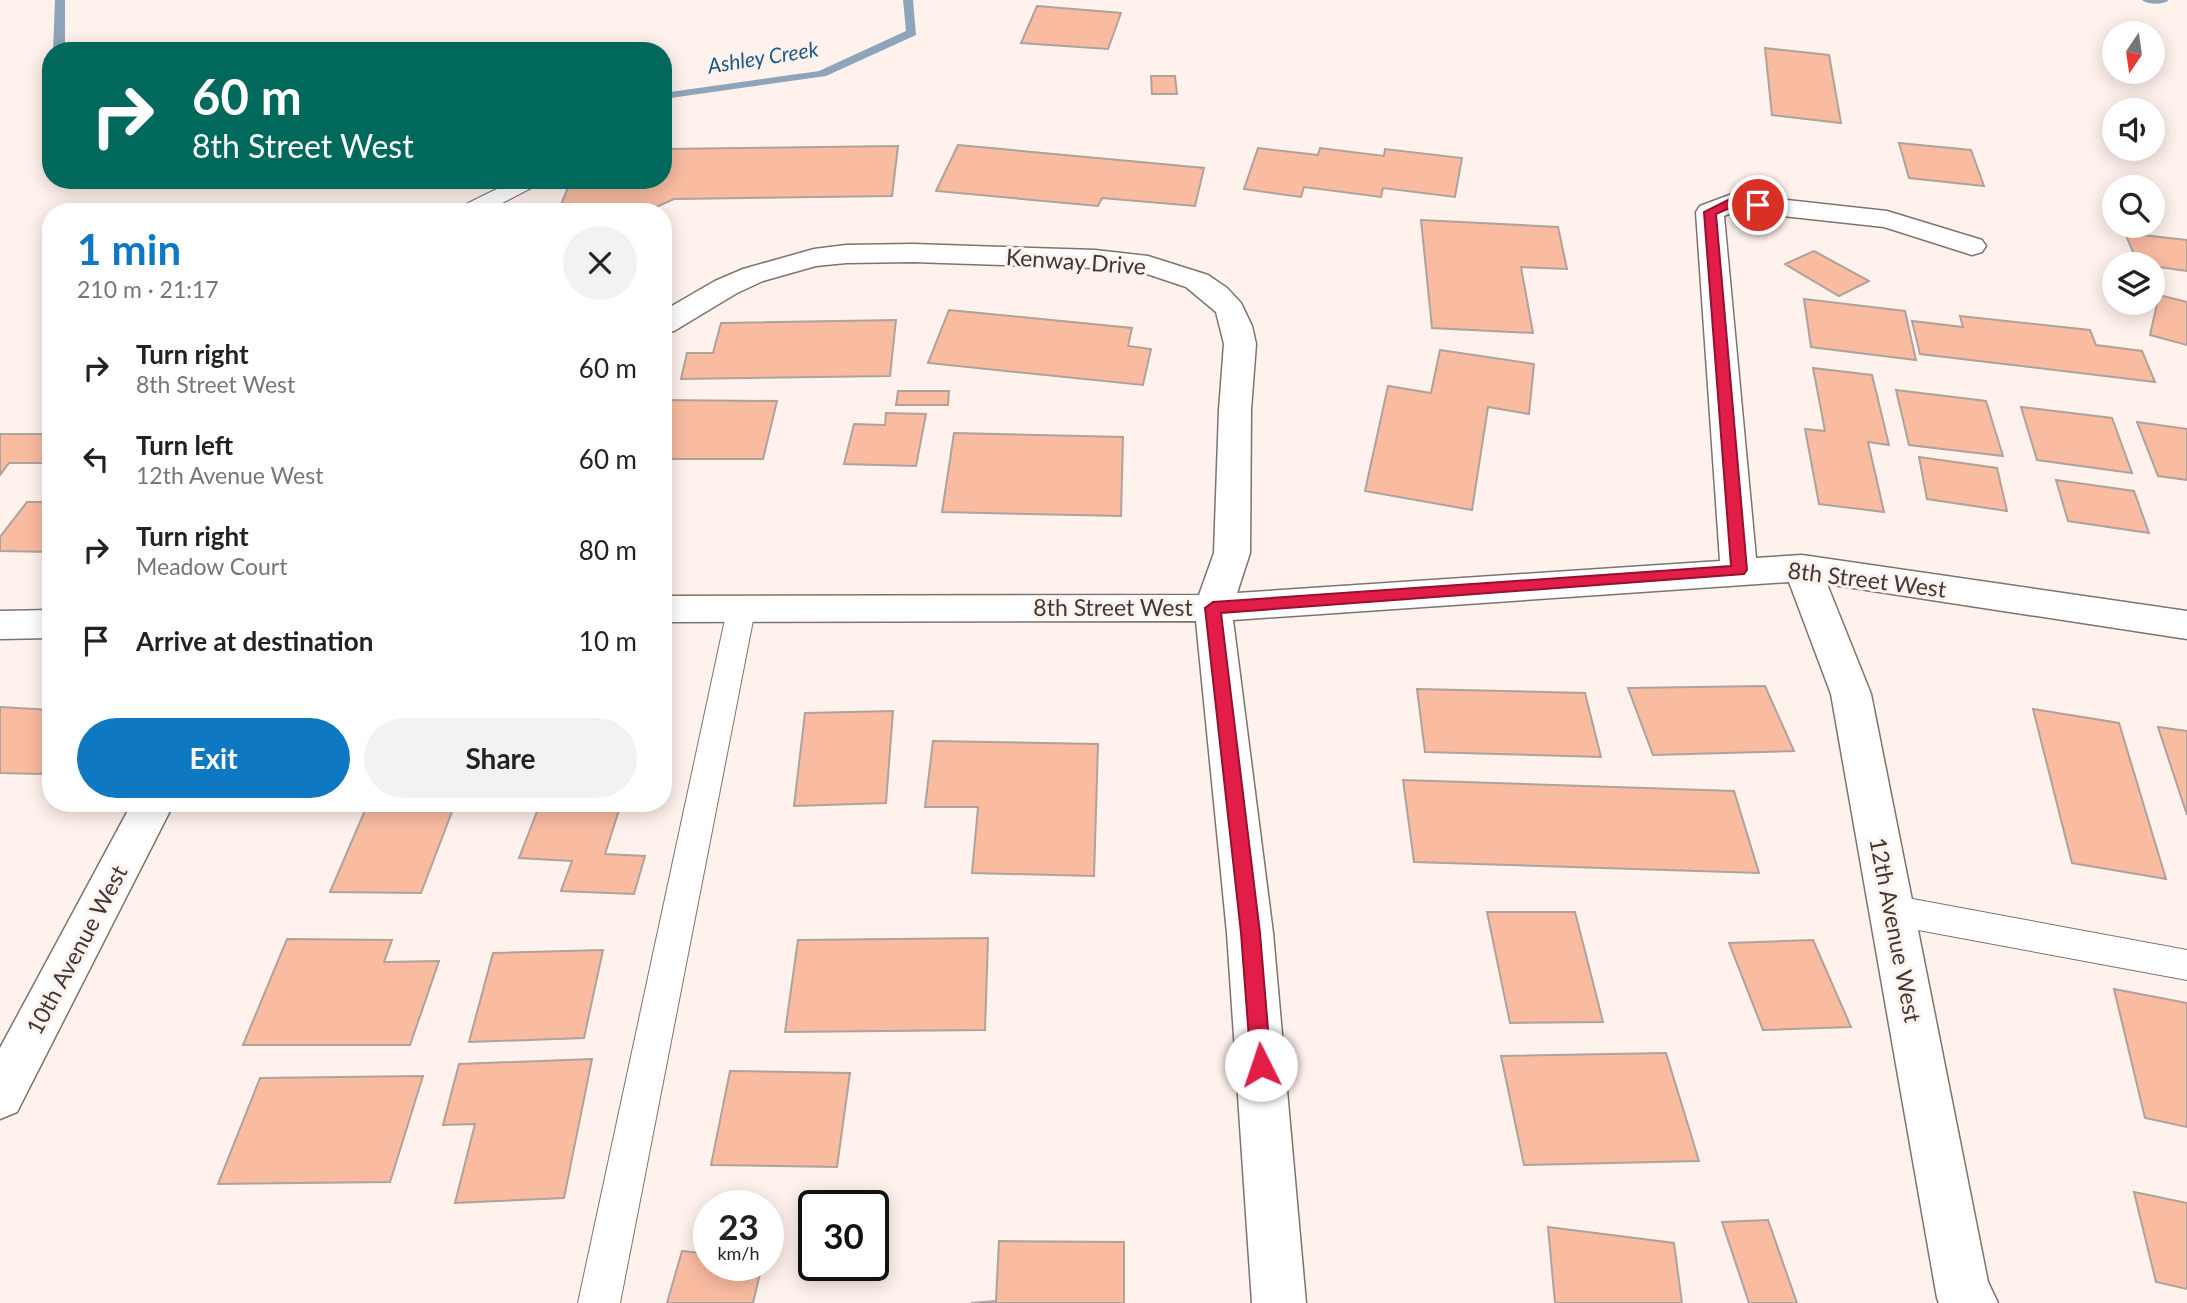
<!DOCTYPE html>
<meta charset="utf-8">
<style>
:root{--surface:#fff;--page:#f2f2f2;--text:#222;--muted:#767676;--accent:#0f78c3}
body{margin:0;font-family:Lato,sans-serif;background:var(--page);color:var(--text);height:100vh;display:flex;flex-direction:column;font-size:26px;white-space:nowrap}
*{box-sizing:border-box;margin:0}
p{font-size:23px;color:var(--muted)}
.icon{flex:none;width:38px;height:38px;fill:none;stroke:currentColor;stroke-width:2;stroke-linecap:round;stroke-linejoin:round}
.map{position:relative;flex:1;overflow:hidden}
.drawer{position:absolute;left:42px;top:203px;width:630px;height:609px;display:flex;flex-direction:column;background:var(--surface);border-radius:28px;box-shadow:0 4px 18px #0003}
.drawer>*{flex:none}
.banner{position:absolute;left:42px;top:42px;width:630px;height:147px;border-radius:28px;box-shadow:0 4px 18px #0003;background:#00695c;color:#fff;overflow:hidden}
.needle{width:46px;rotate:193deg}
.controls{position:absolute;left:2102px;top:21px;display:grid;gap:14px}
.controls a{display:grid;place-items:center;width:63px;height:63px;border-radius:50%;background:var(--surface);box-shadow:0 4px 18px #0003;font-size:35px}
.speed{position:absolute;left:693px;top:1190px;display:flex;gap:14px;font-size:35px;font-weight:700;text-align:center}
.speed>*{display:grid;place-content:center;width:91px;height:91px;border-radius:50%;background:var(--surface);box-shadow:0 4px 18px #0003;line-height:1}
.speed small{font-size:18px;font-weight:400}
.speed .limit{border:4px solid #111;border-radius:10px;background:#fff;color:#111}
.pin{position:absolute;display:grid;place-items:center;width:60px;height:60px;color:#fff;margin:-30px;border:4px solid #fff;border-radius:50%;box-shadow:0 2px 7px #0007}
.me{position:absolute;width:77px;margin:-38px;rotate:356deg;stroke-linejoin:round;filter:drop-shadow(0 0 5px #0008)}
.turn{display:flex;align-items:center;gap:24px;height:147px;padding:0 35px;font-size:32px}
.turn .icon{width:91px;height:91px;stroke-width:2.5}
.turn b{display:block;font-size:49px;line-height:60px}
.round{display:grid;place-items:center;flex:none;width:74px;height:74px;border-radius:37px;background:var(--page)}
.head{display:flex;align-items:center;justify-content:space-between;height:119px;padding:0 35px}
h1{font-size:42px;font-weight:700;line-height:52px;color:var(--accent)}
.button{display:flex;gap:14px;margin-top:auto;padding:14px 35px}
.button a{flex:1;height:80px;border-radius:42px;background:var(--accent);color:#fff;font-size:28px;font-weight:700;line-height:80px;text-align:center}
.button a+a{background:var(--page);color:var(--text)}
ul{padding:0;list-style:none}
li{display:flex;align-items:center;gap:21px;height:91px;padding:0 35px}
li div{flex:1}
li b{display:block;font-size:26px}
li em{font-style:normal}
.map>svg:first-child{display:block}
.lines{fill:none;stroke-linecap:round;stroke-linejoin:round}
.stream{fill:#8da4bb;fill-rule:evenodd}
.building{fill:#f9bca1;stroke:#afa29d;stroke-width:2}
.lane-casing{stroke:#7e736d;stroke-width:2}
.street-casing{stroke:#7e736d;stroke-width:3}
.lane{fill:#fff;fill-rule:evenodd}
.street{fill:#fff;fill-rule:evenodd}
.route{fill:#e11d48;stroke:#92132f;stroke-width:2}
.labels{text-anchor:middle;stroke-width:6;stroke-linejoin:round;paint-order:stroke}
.far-water-label{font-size:21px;font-style:italic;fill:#18578a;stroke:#fff1eb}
.street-label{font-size:23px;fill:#3e3936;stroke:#fff1eb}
</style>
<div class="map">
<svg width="2187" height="1303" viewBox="0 0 2187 1303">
<rect width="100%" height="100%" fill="#fff1eb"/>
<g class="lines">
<path class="stream" d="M55 0H65V51H53Z
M903 0H913L916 35 826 76 663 99V93L819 71 906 31Z
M2142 0H2169C2163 5 2148 5 2142 0Z"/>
</g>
<path class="building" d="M1037 6 1121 13 1108 49 1021 43Z
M1765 48 1829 55 1841 123 1772 115Z
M1151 76H1175L1177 94H1152Z
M1899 143 1971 150 1984 186 1909 178Z
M958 145 1204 168 1195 206 1102 198 1098 206 936 191Z
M898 146 892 196 674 199 645 212H558L571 180H663V149Z
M1258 148 1318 155 1320 148 1384 156 1385 149 1462 158 1455 197 1383 188 1381 197 1304 187 1301 197 1244 189Z
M1421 220 1558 227 1567 269 1521 267 1533 333 1432 328Z
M2125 233 2187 240V271L2138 264Z
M1814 251 1869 281 1839 296 1785 264Z
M2159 295 2187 302V345L2150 335Z
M1804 299 1905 311 1916 360 1811 347Z
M949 310 1132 328 1128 346 1151 349 1143 385 928 363Z
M1960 316 2090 330 2096 345 2142 351 2155 382 1920 354 1912 321 1963 327Z
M896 320 890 376 681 379 687 353H713L721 323Z
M1440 350 1534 364 1529 414 1488 407 1472 510 1365 491 1388 386 1431 393Z
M1813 368 1872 375 1889 445 1868 442 1884 512 1819 504 1805 429 1825 431Z
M1896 390 1986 401 2003 456 1909 445Z
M898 391H949L948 405H896Z
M663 400 777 401 763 459H663Z
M2021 407 2112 418 2132 473 2037 460Z
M886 413 926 414 916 466 844 464 854 424 885 425Z
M2137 422 2187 429V480L2158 476Z
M954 433 1123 437 1121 516 942 512Z
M0 434H51V453L44 463H9L0 475Z
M1919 457 1997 468 2007 511 1927 499Z
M2056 480 2134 491 2149 533 2068 521Z
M27 502H51V552L0 551V537Z
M1765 686 1794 751 1653 755 1628 688Z
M1417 689 1585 693 1601 757 1425 752Z
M0 707 51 710V758L41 774 0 773Z
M2033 709 2119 723 2166 879 2072 863Z
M893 711 886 803 794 806 805 713Z
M2158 727 2187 731V815Z
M933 741 1098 744 1094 876 972 873 978 807H925Z
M1403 780 1734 791 1759 873 1414 862Z
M540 804 620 807 605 854 645 856 634 894 561 891 572 861 519 858Z
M366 808 453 809 421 893 330 892Z
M1487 912H1575L1603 1022 1510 1023Z
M988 938 985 1030 785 1032 798 940Z
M287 939 392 940 384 962 439 961 410 1045H243Z
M1813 940 1851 1027 1763 1030 1729 943Z
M603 950 584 1038 469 1042 493 953Z
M2114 989 2187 1003V1127L2145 1118Z
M1666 1053 1699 1161 1524 1165 1501 1056Z
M592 1059 564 1198 455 1203 475 1124 443 1125 459 1064Z
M730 1071 850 1073 837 1167 711 1165Z
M423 1076 390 1182 218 1184 260 1078Z
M2134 1192 2187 1203V1289L2156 1282Z
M1768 1220 1797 1303H1749L1722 1222Z
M1548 1227 1674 1243 1682 1303H1555Z
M999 1241 1124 1242V1303H971L996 1301Z
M682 1251 709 1254V1265H762L753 1303H667Z"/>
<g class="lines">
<g class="lane-casing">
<path id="lane" d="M515 180H542L539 184 485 212H457L460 207Z
M741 600 751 603 755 610 620 1303H578L727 610 731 603Z
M1891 895 2187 950V980L1891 925 1879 920 1874 910 1879 900Z"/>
</g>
<g class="street-casing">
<path id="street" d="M1732 194 1887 211 1982 240 1986 246 1982 252 1972 255 1884 227 1736 211 1724 216 1756 558 1802 555 2187 611V639L1827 584 1871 694 1988 1282 1998 1303H1939L1937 1298 1831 694 1789 582 1233 620 1273 933 1306 1303H1252L1227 933 1196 621 663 622V596L1199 595 1214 553 1219 410 1224 344 1216 312 1186 287 1144 273 1095 268 913 262 846 263 816 266 763 281 737 293 674 331 663 333V311L715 281 743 269 814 249 846 245 913 244 1095 250 1148 256 1208 275 1227 288 1241 303 1252 326 1256 344 1251 410 1250 553 1237 593 1720 561 1696 212 1700 206Z
M51 610V638L0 639V611Z
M132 803H174L17 1112 0 1119V1048Z"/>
</g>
<use href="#lane" class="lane"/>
<use href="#street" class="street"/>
</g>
<path class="route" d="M1732 198 1758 201 1764 205 1758 208 1734 206 1716 214 1747 570 1744 574 1221 613 1260 933 1271 1065 1268 1071 1261 1074 1254 1071 1251 1065 1241 933 1205 608 1213 602 1731 566 1704 212Z"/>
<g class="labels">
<g class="far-water-label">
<text transform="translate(763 58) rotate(-9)" y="7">Ashley Creek</text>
</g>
<g class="street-label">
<text transform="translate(1076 262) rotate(4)" y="8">Kenway Drive</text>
<text transform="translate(1867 580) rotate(7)" y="8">8th Street West</text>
<text x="1113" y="616">8th Street West</text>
<text transform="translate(1895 930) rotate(79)" y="8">12th Avenue West</text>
<text transform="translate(77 950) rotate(-62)" y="8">10th Avenue West</text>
</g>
</g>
</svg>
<div class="controls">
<a><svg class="needle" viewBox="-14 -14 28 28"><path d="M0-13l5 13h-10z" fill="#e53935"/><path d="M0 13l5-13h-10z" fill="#767676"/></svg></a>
<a><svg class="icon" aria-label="sound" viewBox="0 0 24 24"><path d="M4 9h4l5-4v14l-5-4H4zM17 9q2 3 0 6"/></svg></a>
<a><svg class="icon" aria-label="search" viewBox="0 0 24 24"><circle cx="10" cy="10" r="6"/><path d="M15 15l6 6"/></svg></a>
<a><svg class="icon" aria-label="layers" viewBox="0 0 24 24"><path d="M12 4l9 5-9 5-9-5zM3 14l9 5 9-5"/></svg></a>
</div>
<div class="speed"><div>23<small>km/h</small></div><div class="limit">30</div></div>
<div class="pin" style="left:1758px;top:205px;background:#d93025"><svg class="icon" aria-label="arrive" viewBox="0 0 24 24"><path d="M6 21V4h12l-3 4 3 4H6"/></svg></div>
<svg class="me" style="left:1261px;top:1065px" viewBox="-20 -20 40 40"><circle r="19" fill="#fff"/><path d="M0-13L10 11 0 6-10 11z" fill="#e11d48"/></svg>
<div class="banner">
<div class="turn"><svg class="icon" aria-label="right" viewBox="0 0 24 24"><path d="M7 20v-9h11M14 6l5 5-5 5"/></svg><div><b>60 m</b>8th Street West</div></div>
</div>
<section class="drawer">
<div class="head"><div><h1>1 min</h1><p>210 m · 21:17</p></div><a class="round"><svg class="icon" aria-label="close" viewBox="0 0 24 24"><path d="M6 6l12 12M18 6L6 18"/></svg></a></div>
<ul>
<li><svg class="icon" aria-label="right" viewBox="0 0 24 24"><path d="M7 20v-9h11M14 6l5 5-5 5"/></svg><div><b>Turn right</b><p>8th Street West</p></div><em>60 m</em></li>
<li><svg class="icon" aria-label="left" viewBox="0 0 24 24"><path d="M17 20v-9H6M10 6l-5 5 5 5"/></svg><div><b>Turn left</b><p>12th Avenue West</p></div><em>60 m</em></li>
<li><svg class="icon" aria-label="right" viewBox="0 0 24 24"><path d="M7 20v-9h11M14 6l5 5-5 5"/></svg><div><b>Turn right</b><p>Meadow Court</p></div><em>80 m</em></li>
<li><svg class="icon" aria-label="arrive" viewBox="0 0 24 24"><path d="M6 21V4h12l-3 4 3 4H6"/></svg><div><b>Arrive at destination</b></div><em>10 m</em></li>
</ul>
<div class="button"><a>Exit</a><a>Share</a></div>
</section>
</div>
